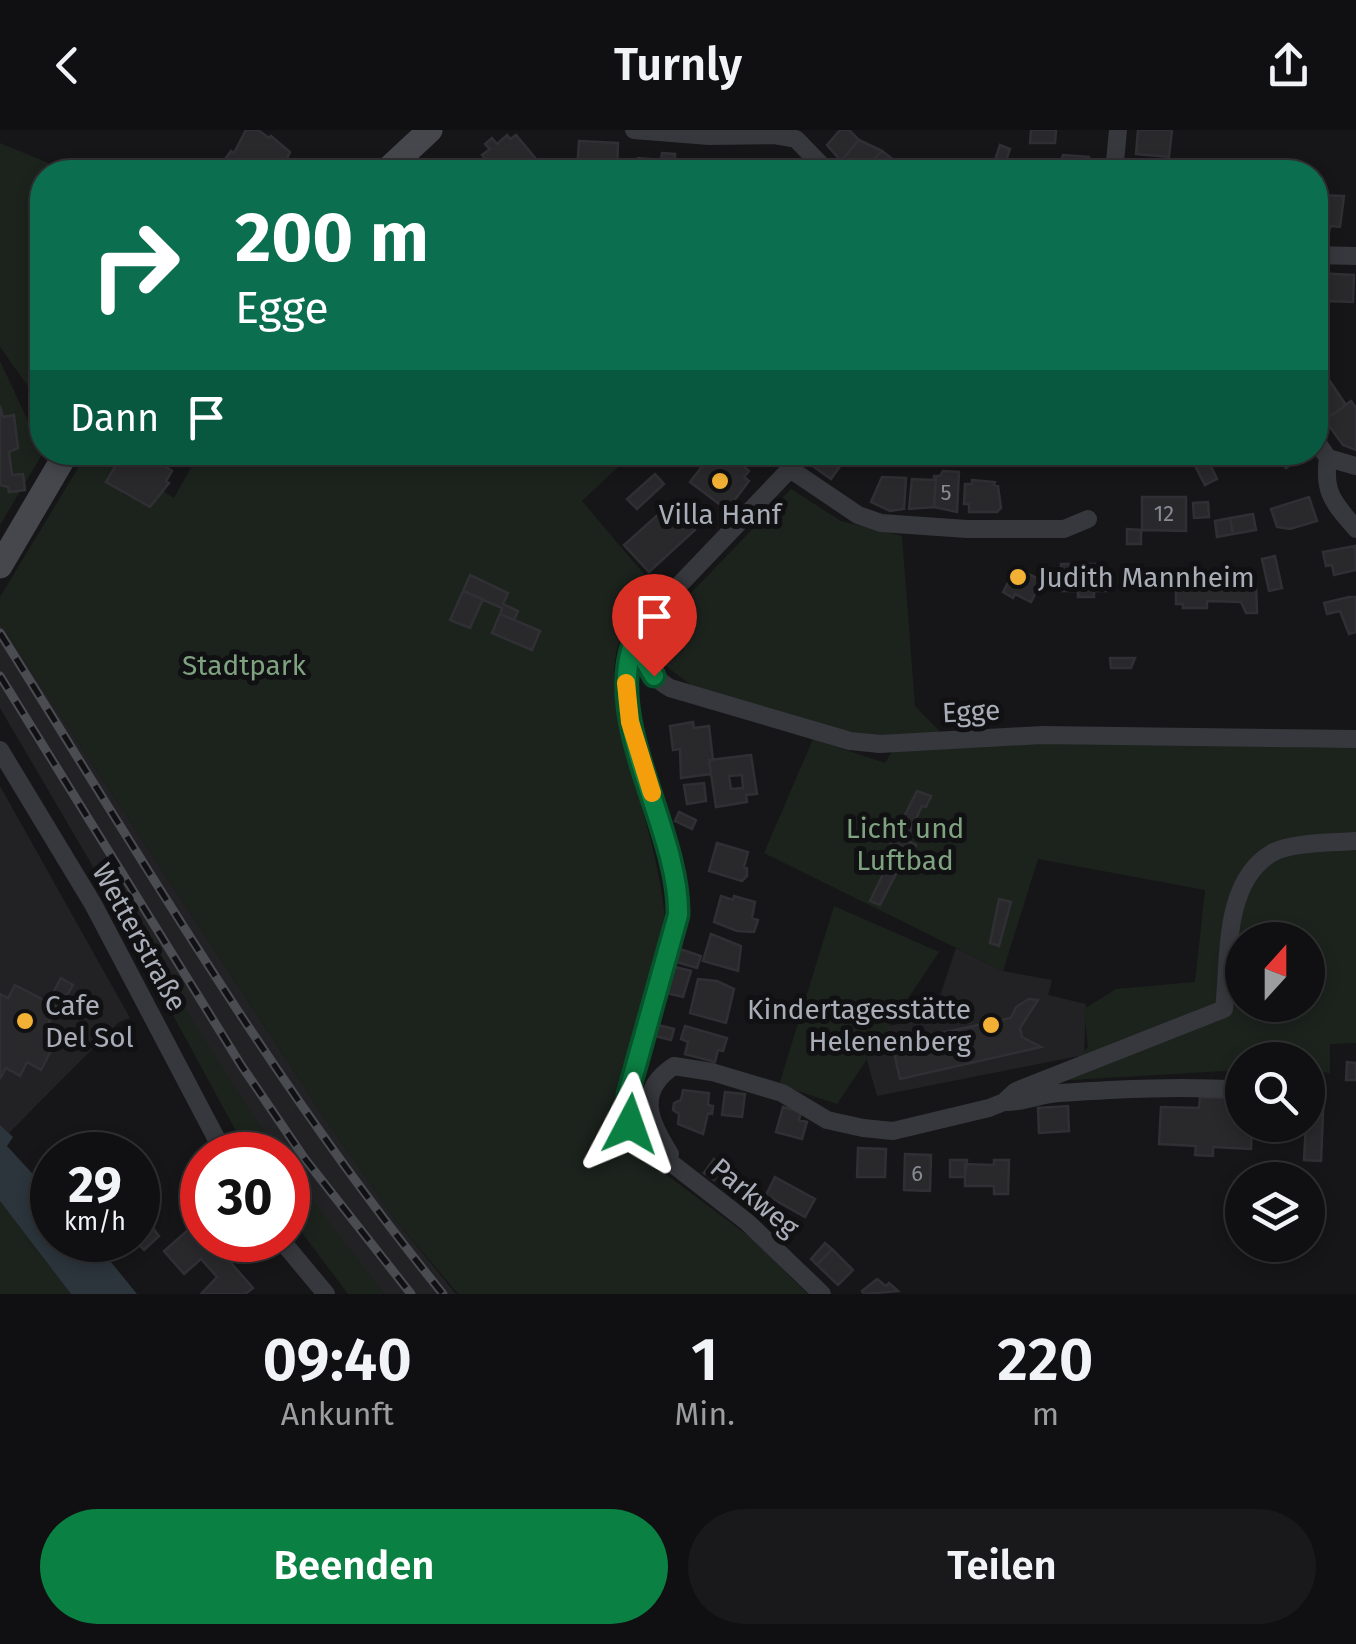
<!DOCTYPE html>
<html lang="de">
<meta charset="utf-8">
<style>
:root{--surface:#101012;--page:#19191b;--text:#f1f3f6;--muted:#9c9d9f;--line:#303032;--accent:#0b8043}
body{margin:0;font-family:"Fira Sans",sans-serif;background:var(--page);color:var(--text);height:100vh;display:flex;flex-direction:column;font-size:38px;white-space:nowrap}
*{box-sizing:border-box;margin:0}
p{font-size:32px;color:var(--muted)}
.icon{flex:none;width:55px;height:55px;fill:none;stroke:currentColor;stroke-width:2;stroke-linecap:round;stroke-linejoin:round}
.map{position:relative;height:1164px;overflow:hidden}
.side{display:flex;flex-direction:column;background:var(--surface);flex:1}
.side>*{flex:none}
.top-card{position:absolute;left:30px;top:30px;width:1298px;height:305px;border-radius:40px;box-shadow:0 5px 15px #0003,0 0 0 2px var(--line);background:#0b6e4f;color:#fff;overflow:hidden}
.needle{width:65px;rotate:21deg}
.controls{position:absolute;left:1225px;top:792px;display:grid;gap:20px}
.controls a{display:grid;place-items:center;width:100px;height:100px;border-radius:50%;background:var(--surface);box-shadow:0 5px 15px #0003,0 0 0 2px var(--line);font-size:50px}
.speed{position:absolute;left:30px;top:1002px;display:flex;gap:20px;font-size:50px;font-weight:700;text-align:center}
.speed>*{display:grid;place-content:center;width:130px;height:130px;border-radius:50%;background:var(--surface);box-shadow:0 5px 15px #0003,0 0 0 2px var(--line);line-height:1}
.speed small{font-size:25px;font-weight:400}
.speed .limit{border:15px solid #d22;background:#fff;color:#111}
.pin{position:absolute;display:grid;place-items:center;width:85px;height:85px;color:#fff;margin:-102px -42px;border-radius:50% 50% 50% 0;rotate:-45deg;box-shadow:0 0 10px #0007}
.pin .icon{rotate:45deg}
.me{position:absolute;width:110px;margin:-55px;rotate:4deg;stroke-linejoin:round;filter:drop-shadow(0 0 8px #0008)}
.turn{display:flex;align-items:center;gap:35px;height:210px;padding:0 40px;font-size:45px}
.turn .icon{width:130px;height:130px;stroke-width:2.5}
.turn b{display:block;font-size:70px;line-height:85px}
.then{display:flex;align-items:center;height:95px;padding:0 40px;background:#0003;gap:20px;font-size:38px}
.eta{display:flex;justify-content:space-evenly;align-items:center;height:170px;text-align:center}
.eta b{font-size:60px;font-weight:600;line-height:70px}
.cta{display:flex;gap:20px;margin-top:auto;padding:20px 40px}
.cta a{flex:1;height:115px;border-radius:60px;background:var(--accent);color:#fff;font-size:40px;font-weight:600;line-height:115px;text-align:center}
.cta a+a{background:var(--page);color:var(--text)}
header{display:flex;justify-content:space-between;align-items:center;height:130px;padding:0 40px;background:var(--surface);font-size:45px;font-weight:600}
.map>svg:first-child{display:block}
.built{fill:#222225}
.green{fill:#1c231d;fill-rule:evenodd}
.water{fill:#2c353c}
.building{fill:#29292c;stroke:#303034;stroke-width:2.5;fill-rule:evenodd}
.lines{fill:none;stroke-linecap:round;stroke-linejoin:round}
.minor{stroke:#37383d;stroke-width:18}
.secondary{stroke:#45474d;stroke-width:25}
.rail-casing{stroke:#4a4c52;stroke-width:9}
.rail{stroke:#111113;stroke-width:5;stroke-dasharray:15;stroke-linecap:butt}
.route-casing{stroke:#07532c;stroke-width:25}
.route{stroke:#0b8043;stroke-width:18}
.slow{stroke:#f59e0b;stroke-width:18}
.poi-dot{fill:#f2b134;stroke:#111113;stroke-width:4}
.labels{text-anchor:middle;stroke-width:10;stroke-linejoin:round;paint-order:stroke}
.number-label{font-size:22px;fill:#888b94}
.poi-label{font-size:28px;fill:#a8adb8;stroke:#111113;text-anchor:start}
.park-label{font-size:28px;fill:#7fa381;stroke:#111113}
.street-label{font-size:28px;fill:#a8adb8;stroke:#111113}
</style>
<header><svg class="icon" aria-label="back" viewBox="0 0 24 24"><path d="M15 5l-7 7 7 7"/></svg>Turnly<svg class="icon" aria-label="share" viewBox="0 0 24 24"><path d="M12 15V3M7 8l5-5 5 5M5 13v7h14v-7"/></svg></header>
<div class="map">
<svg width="1356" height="1164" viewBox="0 0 1356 1164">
<rect width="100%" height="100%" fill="#161618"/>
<path class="built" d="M0 493 328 993 394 1088 456 1164H384L308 1067 288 1038V1025H279L234 960 85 723 0 578Z
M0 656 130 888 119 892 9 1003 0 995Z
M956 818 1003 841 1052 850 1048 865 1086 874 1084 925 877 966 859 902 933 887Z"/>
<path class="green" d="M0 13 70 42H42V276L0 217Z
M0 231 43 323 0 395Z
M87 323H124L123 364 150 377 159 362 163 361 174 368 199 323H633L582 371 654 456C640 474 624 492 618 515 607 556 621 597 631 637 644 687 660 736 665 788L615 976 618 1000 629 1017 750 1107 808 1164H458L394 1088 328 993 0 493V467Z
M791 359 841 391 902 406 915 576 955 617 1042 611 1328 618 1356 614V913L1330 914V943L1308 940V930H1242V940L1054 951 1088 917 1084 879 1116 859 1195 852 1205 760 1038 729 1003 841 764 723 813 609 885 633 897 613 851 603 691 555 659 531 654 509 664 491ZM1242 810H1308V875H1242Z
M85 723 279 1025H249Z
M834 776 939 822 837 974 779 955Z
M288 1038 384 1164H348L288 1084Z
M0 1071 71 1164H0Z"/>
<path class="water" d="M0 995 13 1007 7 1016 52 1065V1110H93L137 1164H71L0 1071Z"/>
<path class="building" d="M246 0H258L269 8 271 6 290 22 281 42H233L228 39 230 37 223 32 231 21 234 23Z
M849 0 859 10 841 31 827 15 840 0Z
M1031 0H1056L1055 13H1030Z
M1138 0H1172L1169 27 1136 24Z
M507 5 510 9 516 5 537 30 522 42H496L482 25 490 19 485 14 492 8 497 14Z
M859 10 882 21 862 42H853L841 31Z
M579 11 618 13 617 40 577 42Z
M1000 15 1010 19 1002 42H991Z
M882 21 903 37 906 42H862Z
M662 23 675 24V42H636L638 28 661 30Z
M1063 25 1089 27 1090 42H1058Z
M676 31 693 32V42H675Z
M1315 65 1344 66 1340 97 1330 96 1329 103 1315 102Z
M1315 143 1354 145 1353 172 1328 171V177L1315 176Z
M1323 241 1346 275 1325 290 1315 275V247Z
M1351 271 1356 278V320L1343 315 1325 290Z
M0 276 3 287 14 285 18 318 9 322 12 345 23 344 25 360 9 362 8 357 0 355Z
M124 322H143L172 341 166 351 169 353 150 377 106 352Z
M708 322H727L749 341 744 347 749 351 727 380 690 352 707 330 704 328Z
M814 322H844L848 325 831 349 807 332Z
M1188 322H1204L1217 349 1205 355Z
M1276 322H1308V323L1286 338Z
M943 341 959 342 957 382 934 377 936 346H940Z
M655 344 664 354 637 379 627 369Z
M934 346H936L934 377 909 379 912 349 934 350Z
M882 347 906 348 904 379 890 381 871 372Z
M972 350 995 352 994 355 998 356 1001 378 997 382H969V374H964L965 354H972Z
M1142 367H1186V401L1142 400Z
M1309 367 1317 391 1290 399 1277 397 1271 379Z
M1208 372 1209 387 1194 388 1193 373Z
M671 373 695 400 649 442 624 415Z
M1253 384 1256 400 1233 404 1230 388Z
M1230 388 1233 404 1217 407 1215 391Z
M1127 399 1141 400V414H1127Z
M1355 416 1356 440 1334 445 1332 435 1326 436 1323 422Z
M1275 426 1282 458 1269 461 1262 429Z
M1061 434H1105L1106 461H1094V467H1078V461H1061Z
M1016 437 1042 451 1031 472 1015 464 1013 468 1003 462Z
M1173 440 1215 441V446H1247V452H1256L1257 483H1246L1241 472 1207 471V478H1183V474H1176V460H1181V452L1173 448Z
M470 445 508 463 503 474 518 481 514 490 500 484 502 478 463 461Z
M463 461 483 469 470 498 450 490Z
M1349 467H1356V502L1349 504 1340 481 1327 484 1324 473Z
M500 484 540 501 532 520 492 503Z
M1110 528H1135L1131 538H1111Z
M693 592 694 598 709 596 713 630H709L711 644 681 648 680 619 673 620 670 596Z
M751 625 757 664 746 665 747 672 716 677 709 630ZM742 645 743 658 731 659 729 646Z
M704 653 706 671 687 674 684 655Z
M917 661 931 666 926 677 922 676 906 710 916 715 905 738 900 736 880 775 870 771 890 730 884 727Z
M679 682 696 690 692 699 675 691Z
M717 713 748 722 744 737 747 738V746L742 751 709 741Z
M721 766 733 770 734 766 755 772 752 788 758 790 754 802 737 801 714 792Z
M999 769 1011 772 999 816 990 813Z
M711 804 741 816 738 841 703 831Z
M680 819 701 826 697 838 676 832Z
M675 837 691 841 683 867 667 863Z
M61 848 73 855 66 867 54 861Z
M698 849 717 851 734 859 726 893 690 883Z
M15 855 57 877 43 904 56 911 41 940 27 932 20 946 6 938 0 949V864L8 868Z
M1029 869 1038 870 1020 898 1022 907 1041 917 900 949 894 923 943 911 941 903 1011 888 1016 877Z
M658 895 674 899 671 910 655 906Z
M685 896 727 908 723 921 718 920 715 932 685 924 688 912 681 909Z
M1347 932 1356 933V950H1346Z
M1308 959 1324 960 1321 1031 1304 1030Z
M683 960 709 963 708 975 713 976 712 984 708 983 703 1004 678 994 679 984 673 980 674 973 681 970Z
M725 962 745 964 742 987 722 985Z
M1200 967 1242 969V995H1252L1251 1019 1213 1017V1026L1195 1025 1196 1016 1159 1014 1161 977 1199 978Z
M1068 976 1069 1001 1039 1003 1038 978Z
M783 977 801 982 799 990 807 992 802 1009 776 1002Z
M858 1018 886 1019 885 1047H857Z
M905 1024 931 1025 930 1061 904 1060Z
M714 1029 724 1036 714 1050 704 1043Z
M950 1030H967L965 1047H950Z
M994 1030H1009L1008 1064H994V1056H965V1034L994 1035Z
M775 1047 815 1069 805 1087 766 1065Z
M149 1093 159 1106 144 1120 135 1110 138 1103Z
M196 1093 202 1100V1110H211L253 1158 245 1164H201L217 1147 201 1129 184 1144 164 1121Z
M825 1113 832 1119 817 1135 811 1129Z
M832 1119 853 1140 838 1155 817 1135Z
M877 1149 886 1156 889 1153 898 1161 864 1164 862 1161Z"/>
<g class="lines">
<path class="minor" d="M634 0 709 6 773 5 796 9 828 42
M1114 42 1118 0
M1315 125 1356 126
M1315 309 1328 328 1356 336
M799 322 790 339 642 494C593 578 675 683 679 770 680 798 668 826 660 853 649 890 638 927 628 964L627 981 638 1007 747 1092 822 1164
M1328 328C1323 363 1334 373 1356 399
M790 339 858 385 881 393 967 399H1064L1088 389
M642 494C644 521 645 544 670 558L850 611 880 614 1042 605 1356 609
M0 620 93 774 225 1025
M1004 972C1023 973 1040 964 1059 963 1121 959 1181 956 1242 960
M670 1024C651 994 634 962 674 936L712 942 782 963 827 990 863 998 893 1001 989 978 1004 972 1016 961 1224 879C1230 830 1222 752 1272 723 1290 712 1334 713 1356 711
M281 1110 326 1164"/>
<path class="secondary" d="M385 42 430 0
M0 436 67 322"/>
<g class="rail-casing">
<path id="rail" d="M0 503C141 727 275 958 443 1164
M0 546 241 935 305 1029 411 1164"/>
</g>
<use href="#rail" class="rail"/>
</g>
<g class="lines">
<g class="route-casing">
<path id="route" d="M630 994 628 964 678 785C680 694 592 579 642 494L646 532 654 546"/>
</g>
<use href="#route" class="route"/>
<path class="slow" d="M626 553 630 592 652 663"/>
</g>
<g class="poi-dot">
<circle cx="720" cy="351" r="10"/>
<circle cx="1018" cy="447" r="10"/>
<circle cx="25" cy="891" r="10"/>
<circle cx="991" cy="895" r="10"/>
</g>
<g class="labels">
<g class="number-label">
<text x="946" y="370">5</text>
<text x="1164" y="391">12</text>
<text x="917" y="1051">6</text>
</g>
<g class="poi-label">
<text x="720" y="394" text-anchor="middle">Villa Hanf</text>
<text x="1038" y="457">Judith Mannheim</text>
<text x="45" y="885">Cafe<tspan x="45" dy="32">Del Sol</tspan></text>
<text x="971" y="889" text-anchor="end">Kindertagesstätte<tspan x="971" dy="32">Helenenberg</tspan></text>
</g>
<g class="park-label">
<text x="244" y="545">Stadtpark</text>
<text x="905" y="708">Licht und<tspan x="905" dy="32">Luftbad</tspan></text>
</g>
<g class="street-label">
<text transform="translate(971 581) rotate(-3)" y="10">Egge</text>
<text transform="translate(140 807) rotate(61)" y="10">Wetterstraße</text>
<text transform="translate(755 1067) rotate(40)" y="10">Parkweg</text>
</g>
</g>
</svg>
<div class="controls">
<a><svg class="needle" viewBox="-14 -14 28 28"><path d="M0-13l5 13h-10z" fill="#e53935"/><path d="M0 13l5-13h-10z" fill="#9c9d9f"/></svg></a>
<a><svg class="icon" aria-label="search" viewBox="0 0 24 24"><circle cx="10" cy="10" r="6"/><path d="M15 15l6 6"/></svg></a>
<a><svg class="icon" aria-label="layers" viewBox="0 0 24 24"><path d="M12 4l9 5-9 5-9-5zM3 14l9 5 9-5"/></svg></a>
</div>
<div class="speed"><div>29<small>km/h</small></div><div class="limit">30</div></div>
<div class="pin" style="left:654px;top:546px;background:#d93025"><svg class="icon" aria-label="arrive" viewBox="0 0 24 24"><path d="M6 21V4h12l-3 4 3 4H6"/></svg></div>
<svg class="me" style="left:630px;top:994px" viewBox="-20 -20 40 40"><path d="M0-17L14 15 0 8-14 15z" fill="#0b8043" stroke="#fff" stroke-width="4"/></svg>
<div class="top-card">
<div class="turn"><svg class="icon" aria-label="right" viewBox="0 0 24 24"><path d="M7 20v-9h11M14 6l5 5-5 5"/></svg><div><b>200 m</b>Egge</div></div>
<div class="then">Dann<svg class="icon" aria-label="arrive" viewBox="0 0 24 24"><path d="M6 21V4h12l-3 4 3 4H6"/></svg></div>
</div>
</div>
<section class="side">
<div class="eta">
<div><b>09:40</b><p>Ankunft</p></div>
<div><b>1</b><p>Min.</p></div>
<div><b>220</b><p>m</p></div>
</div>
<div class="cta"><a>Beenden</a><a>Teilen</a></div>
</section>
